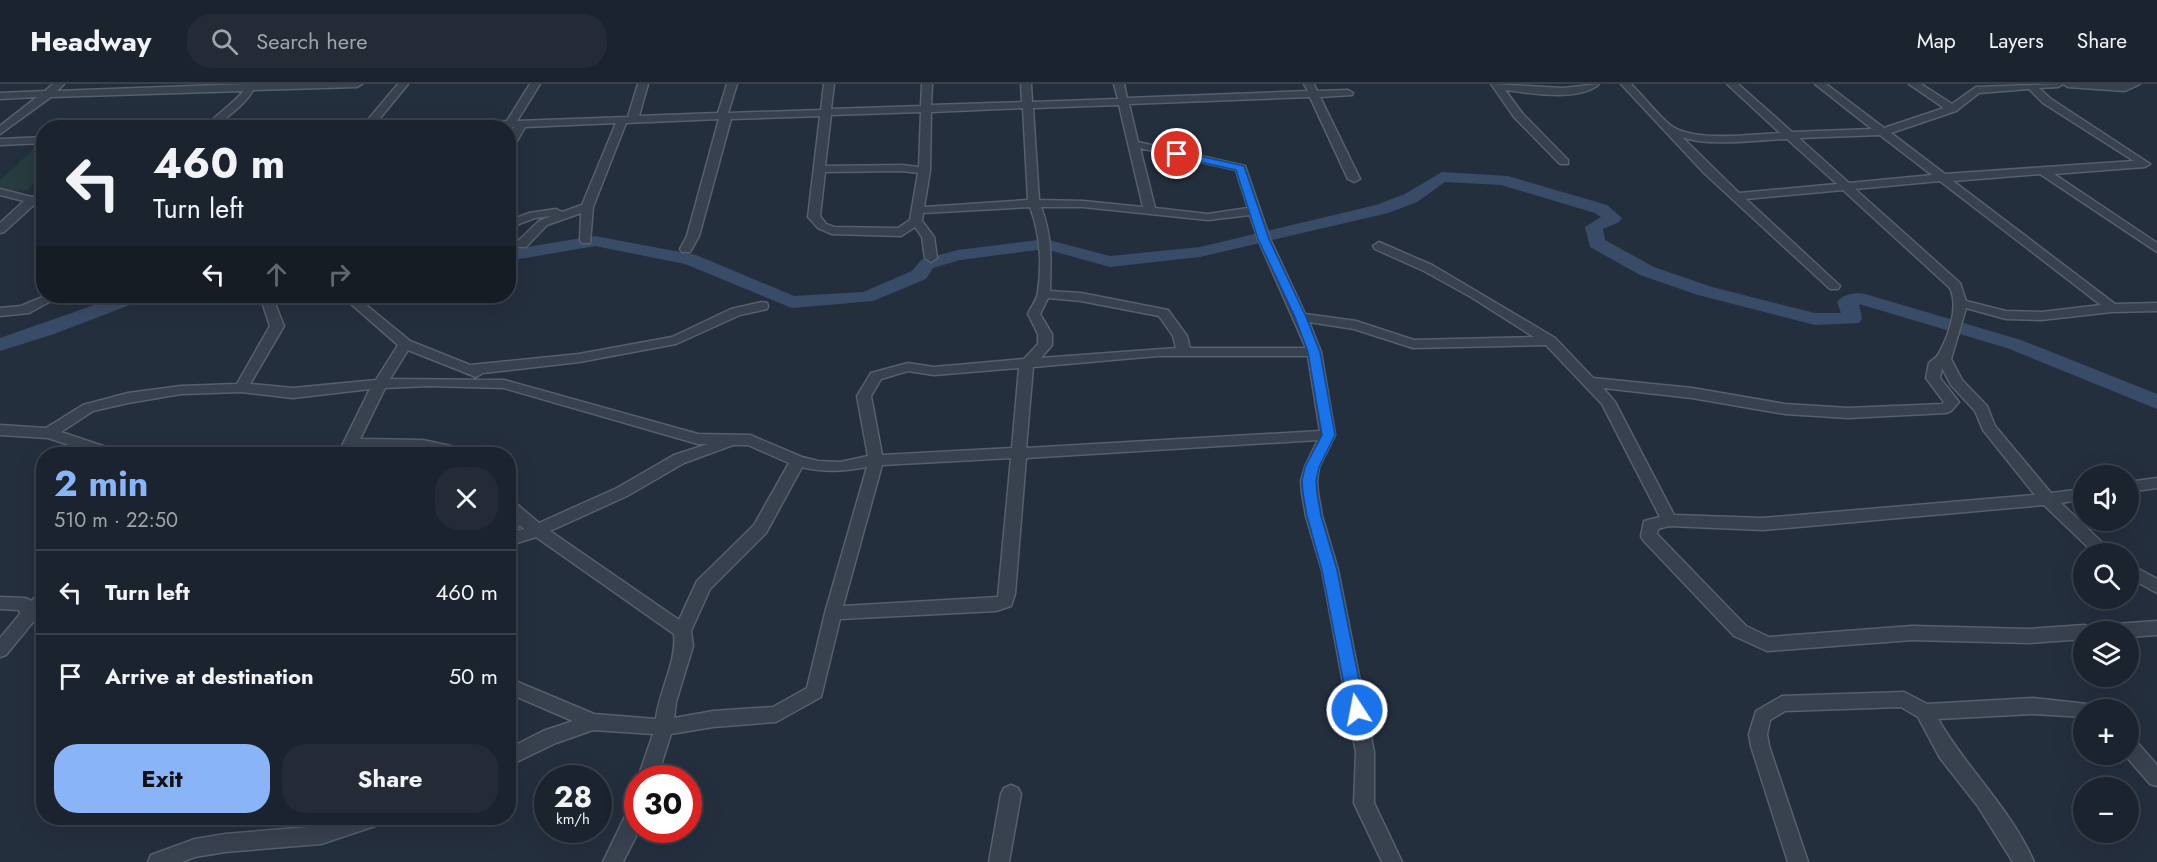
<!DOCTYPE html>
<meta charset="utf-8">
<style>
:root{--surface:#1b232e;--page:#242b36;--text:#f1f3f6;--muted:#a0a4aa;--line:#39404a;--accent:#8ab4f8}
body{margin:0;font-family:Jost,sans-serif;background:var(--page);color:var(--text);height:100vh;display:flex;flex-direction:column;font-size:22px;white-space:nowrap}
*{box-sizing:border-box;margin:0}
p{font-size:20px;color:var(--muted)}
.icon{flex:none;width:33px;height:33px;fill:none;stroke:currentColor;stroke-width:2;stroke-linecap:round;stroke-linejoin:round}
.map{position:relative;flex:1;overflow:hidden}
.panel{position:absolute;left:36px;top:363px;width:480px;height:378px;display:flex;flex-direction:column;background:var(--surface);border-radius:24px;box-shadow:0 6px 24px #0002,0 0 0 2px var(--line)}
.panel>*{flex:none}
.hud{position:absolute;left:36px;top:36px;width:480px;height:183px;border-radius:24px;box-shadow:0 6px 24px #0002,0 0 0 2px var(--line);background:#1b232e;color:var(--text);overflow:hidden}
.fabs{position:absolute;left:2073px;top:381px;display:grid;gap:12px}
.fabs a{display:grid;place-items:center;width:66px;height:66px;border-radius:50%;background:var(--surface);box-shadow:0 6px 24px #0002,0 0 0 2px var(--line);font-size:30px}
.speed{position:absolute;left:534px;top:681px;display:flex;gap:12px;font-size:30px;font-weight:700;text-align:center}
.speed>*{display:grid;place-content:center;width:78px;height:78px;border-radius:50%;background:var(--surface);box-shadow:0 6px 24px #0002,0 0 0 2px var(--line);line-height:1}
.speed small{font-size:15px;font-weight:400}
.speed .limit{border:9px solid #d22;background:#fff;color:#111}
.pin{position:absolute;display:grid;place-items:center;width:51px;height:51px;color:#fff;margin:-26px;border:3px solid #fff;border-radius:50%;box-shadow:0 2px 6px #0007}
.me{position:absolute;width:66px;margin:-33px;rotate:349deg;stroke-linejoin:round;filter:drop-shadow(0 0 4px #0008)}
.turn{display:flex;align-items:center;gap:21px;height:126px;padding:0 18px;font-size:27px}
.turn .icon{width:78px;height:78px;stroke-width:2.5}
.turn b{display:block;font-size:42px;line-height:51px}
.lanes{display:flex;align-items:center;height:57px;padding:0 18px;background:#0003;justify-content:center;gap:30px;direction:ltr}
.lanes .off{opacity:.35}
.round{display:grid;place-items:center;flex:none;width:63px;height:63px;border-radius:24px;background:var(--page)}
.headline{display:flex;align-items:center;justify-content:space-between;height:102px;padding:0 18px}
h1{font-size:36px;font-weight:700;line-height:45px;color:var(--accent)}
.primary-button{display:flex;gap:12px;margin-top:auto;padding:12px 18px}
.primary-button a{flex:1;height:69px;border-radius:24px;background:var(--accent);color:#111;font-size:24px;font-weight:700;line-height:69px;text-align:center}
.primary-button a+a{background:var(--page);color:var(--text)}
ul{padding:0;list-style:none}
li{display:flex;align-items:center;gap:18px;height:84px;padding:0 18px;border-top:2px solid var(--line)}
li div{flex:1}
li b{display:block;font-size:22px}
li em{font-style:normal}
header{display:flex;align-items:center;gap:36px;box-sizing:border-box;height:84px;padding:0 30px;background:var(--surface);border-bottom:2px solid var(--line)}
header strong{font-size:28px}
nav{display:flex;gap:33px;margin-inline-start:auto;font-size:21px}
.search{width:420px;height:54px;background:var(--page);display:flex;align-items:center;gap:15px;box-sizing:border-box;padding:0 21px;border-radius:24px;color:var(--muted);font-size:22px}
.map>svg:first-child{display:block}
.green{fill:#263c3f}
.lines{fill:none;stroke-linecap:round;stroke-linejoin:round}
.river{fill:#394c67;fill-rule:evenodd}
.minor-casing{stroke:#565f6c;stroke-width:3}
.minor{fill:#38414e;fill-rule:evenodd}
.route{fill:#1a73e8;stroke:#114b97;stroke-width:1.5}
</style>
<header>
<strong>Headway</strong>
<div class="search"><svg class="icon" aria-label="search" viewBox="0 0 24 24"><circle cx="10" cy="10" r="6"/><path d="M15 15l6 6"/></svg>Search here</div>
<nav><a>Map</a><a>Layers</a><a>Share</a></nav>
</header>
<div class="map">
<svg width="2157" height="778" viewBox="0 0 2157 778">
<rect width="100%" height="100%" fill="#242f3e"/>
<path class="green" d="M34 65H43V91L27 106 0 107V96Z"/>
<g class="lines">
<path class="river" d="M1442 88 1508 92 1607 121 1622 134 1619 138 1603 145 1605 156 1654 183 1712 203 1815 229H1841L1837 218C1843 210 1856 208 1865 210L2021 256 2157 310V325L2007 264 1859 220 1862 235 1859 239 1815 241 1698 211 1640 191 1590 163 1585 143 1601 133 1595 129 1501 101 1445 98 1417 118 1388 129 1200 173 1110 183 1045 165 960 176 933 184 926 195 873 217 792 224 685 180 595 162 508 177V166L595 152 696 171 794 212 863 208 912 187 921 176 958 166 1045 155 1110 172 1200 163 1376 121 1405 110Z
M120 212H146L143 216 54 250 0 267V254Z"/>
<g class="minor-casing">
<path id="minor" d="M53 0H64L57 7 247 0H362L357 3 253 6C245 21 228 31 215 44H204C214 32 237 17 243 7L51 13 0 50V42L37 13 0 15V9L45 7Z
M398 0H408L372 44H361Z
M530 0H540L517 37 628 33 638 0H648L639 32 718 29 727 0H737L728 29 821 26 824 0H834L831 25 921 22 922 0H932L931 21 1022 18 1021 0H1031L1032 18 1118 15 1114 0H1124L1127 14 1308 7 1304 0H1314L1317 7 1348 6 1353 9 1352 11 1320 13 1360 95 1354 98 1348 95 1310 13 1129 20 1138 58 1245 82 1270 155 1305 230 1356 237 1414 256 1534 253 1471 213 1424 187 1375 165 1373 162 1379 158 1432 181 1555 254 1593 294 1692 304 1785 320 1848 324 1942 320 1944 318 1926 294 1929 279C1933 275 1937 274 1939 269 1949 251 1959 223 1950 204L1843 106 1746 115 1840 202 1838 205H1830L1704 89 1621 0H1631C1644 13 1656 29 1670 41 1693 59 1752 50 1780 49L1727 0H1738L1792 48 1872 45 1815 0H1826L1884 44 1944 24 1909 0H1921L1952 20 1976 3 2063 0 2058 3 2039 4 2051 15 2150 80 2145 83 2054 90 2157 159V168L2040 90 1953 97 2115 220 2157 219V227L2112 228 2041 236 2006 235 1966 224 1951 275 1962 296 1987 322 1995 342 2051 409 2084 405V415L2061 419 2114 470H2095L2044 421 1763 446 1669 442 1658 445 1657 450 1746 542 1769 553 1912 542 2029 545 2084 541 2090 543 2092 548H2084V555L2029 559 1912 556 1767 567 1734 552 1643 456 1641 452 1644 437 1660 433 1602 320 1546 261 1413 264 1354 245 1309 238 1321 268 1335 351 1319 383 1317 397 1318 409 1322 432 1338 486 1374 668V719L1402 778H1382L1354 719 1356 668 1322 486 1306 432 1302 409 1301 397 1305 383 1318 356 1026 374 1015 510 1011 522 996 527 840 535 821 613 776 638 713 643 671 650 657 694H638L653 650 593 646 556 659 508 682V665L543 647 573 637 508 609V594L594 630 656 635C659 607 677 578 674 550L536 453 508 462V416L513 417 539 439 617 404 674 371 708 360H698L504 304 428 302 385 304 360 355 423 356 469 366 471 370H450L408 365H355L352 370H338L370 305 293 314 241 308 181 310 128 319 93 327 61 348 115 366 117 370H96L48 354 0 351V341L46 344 83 321 128 309 181 302 237 300 270 242 260 212H272L284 242 250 300 293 304 376 296 398 261 342 212H355L410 257 470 281 579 270 672 253 731 225 762 218 767 219 768 222 767 225 740 231 676 260 579 278 483 289 476 293 408 266 390 295 504 296 698 350 750 351 802 373 818 377 840 378 868 372 857 312 871 289 908 279 934 283 1024 275 1038 260V250L1028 230C1031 223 1037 216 1038 208 1042 180 1040 149 1030 123L923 129 922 137 934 153 937 174 931 178 925 174 922 153 915 143 901 152 832 150 818 144 808 133 820 32 731 35 699 152 690 168H682L680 165 687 152 719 35 626 39 593 123 590 159H582L580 156 581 129 547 141 526 163H518V157L539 137 551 132 535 134 508 144V137L529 129 556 125 562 128 582 121 616 39 525 43 513 64 508 67V53L514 43 402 44 407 41 507 37ZM2029 5 2043 19 2134 77 1945 90 1891 49 1956 27 1979 9ZM1119 21 1143 123 1083 117 1039 116 1033 24ZM1023 24 1028 116 924 123 930 87 931 28ZM921 28 919 83 902 81 825 82 831 31ZM1880 51 1932 91 1849 99 1799 54ZM1682 53C1710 63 1756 56 1787 55L1837 100 1739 109ZM1140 64 1236 86 1248 124 1208 130 1155 124ZM902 87 918 89 910 136 898 144 834 143 826 140 820 132 825 88ZM1940 97 2101 221 2041 228 2006 227 1966 217 1960 199 1855 105ZM1041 123H1083L1208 136 1250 131 1258 155 1306 264H1190L1187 252 1168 226 1081 209 1050 207C1051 177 1052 151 1041 123ZM1048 214 1081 217 1159 232 1173 252 1176 264 1041 274 1052 261V250L1040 230ZM1157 272H1308L1320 347 1026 364 1033 283ZM1019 284 1012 364 882 371 871 312 881 295 908 287 934 291ZM1942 284 1951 301 1975 327 1983 346 2035 411 1763 434 1674 431 1615 318 1603 304 1692 314 1785 330 1848 334 1946 329 1951 327 1959 318 1940 294ZM733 361H748L789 379 754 441 697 497 679 536 550 447 627 412 684 379ZM1011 374 998 513 843 522 882 381ZM802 383C825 389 844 387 867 383L825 529 807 604 773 623 713 627 674 634 676 618 693 562 691 547 710 505 766 449ZM520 441 524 445 514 448Z
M1491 0 1563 4 1599 0C1580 18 1530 9 1505 6L1522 29 1568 76V80H1560L1514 33Z
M2063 0H2140L2125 7 2068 3Z
M44 53V59L0 61V55Z
M0 105 32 113 44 111V117L36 119 4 148 0 149V139L24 117 0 111Z
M45 212H60L29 229 0 232V224L21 222Z
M2157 394V404L2128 408V398Z
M2128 479 2157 495V509L2128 493Z
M44 508V541L33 538 6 571 0 573V554L20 530 19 526 0 525V513L25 514 32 517 38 509Z
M2157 537V551L2128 553V548H2093L2095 543 2101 541Z
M1904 608 1927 620 2033 614 2096 621 2099 626H2084V633L2033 630 1938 635C1966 684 2011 725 2034 778H2013L1977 721 1940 674 1918 633 1901 623 1785 627 1770 636 1767 650 1769 662 1808 778H1788L1751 662 1749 650 1756 627 1782 612Z
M2128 654 2135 656 2157 681V702L2150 700 2124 670H2128Z
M1011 701 1018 704 1021 710 1009 778H989L1001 710 1004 704Z
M638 717 639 746 623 778H603L631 720Z
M348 734H384L381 740 321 760 225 768 195 773 182 778H148L151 771 195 755 225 750 321 742Z"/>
</g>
<use href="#minor" class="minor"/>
</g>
<path class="route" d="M1177 67 1244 82 1269 155 1306 233 1320 268 1335 351 1319 383 1316 397 1317 409 1321 432 1337 486 1365 626 1363 631 1357 633 1351 631 1349 626 1322 486 1307 432 1303 409 1302 397 1305 383 1322 351 1308 268 1295 233 1258 155 1236 86 1173 72 1172 70Z"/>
</svg>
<div class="fabs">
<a><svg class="icon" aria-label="sound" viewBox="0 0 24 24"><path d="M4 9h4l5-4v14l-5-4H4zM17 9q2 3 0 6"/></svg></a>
<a><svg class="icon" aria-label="search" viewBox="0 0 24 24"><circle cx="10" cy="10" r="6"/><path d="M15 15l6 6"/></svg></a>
<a><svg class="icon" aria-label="layers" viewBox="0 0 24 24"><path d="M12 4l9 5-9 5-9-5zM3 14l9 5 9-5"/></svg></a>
<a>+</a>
<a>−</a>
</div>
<div class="speed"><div>28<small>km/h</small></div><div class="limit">30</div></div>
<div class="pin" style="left:1177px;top:70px;background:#d93025"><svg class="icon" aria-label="arrive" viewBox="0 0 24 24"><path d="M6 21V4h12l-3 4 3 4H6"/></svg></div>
<svg class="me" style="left:1357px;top:626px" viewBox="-20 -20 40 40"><circle r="17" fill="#1a73e8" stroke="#fff" stroke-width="3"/><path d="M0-11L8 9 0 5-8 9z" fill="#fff"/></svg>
<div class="hud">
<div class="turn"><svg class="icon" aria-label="left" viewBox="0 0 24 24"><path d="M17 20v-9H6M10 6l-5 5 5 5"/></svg><div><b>460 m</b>Turn left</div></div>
<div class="lanes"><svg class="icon" aria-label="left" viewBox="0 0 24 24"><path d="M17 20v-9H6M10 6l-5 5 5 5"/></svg><svg class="icon off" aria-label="ahead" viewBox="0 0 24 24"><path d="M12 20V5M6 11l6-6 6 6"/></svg><svg class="icon off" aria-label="right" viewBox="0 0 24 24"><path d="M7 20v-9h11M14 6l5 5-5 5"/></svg></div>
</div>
<section class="panel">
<div class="headline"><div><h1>2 min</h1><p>510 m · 22:50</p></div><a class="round"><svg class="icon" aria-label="close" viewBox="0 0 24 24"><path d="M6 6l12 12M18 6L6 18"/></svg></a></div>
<ul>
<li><svg class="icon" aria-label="left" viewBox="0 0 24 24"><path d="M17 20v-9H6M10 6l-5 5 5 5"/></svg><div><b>Turn left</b></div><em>460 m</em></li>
<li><svg class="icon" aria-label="arrive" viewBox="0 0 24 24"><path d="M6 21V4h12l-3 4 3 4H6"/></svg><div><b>Arrive at destination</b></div><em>50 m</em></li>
</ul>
<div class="primary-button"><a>Exit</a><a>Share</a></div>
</section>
</div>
